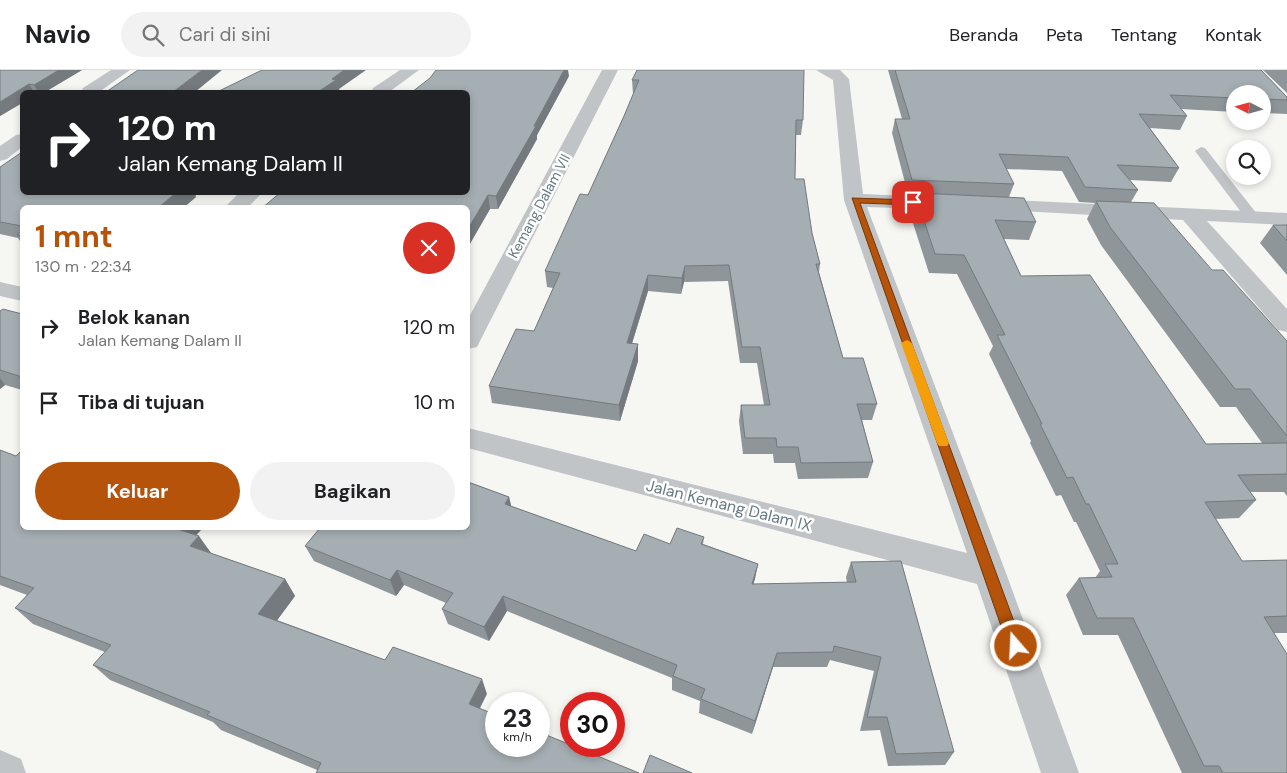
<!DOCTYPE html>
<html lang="id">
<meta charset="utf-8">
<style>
:root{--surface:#fff;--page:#f2f2f2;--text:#202124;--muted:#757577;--line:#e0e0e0;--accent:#b45309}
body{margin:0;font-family:"DM Sans",sans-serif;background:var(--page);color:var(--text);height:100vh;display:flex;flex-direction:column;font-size:19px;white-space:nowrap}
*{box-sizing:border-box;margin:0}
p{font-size:16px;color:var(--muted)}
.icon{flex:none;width:28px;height:28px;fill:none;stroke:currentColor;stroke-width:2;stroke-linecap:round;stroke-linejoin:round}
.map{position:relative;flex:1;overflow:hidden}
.panel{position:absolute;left:20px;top:135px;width:450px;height:325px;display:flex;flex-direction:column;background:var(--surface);border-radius:8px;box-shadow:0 2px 8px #0003}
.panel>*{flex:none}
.banner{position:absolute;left:20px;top:20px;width:450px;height:105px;border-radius:8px;box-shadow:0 2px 8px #0003;background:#202124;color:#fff;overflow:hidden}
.needle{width:32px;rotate:276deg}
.tools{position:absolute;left:1226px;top:15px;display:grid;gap:10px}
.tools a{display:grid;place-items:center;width:45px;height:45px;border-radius:50%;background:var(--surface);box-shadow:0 2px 8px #0003;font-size:25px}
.speed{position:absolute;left:485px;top:622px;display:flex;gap:10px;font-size:25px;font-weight:700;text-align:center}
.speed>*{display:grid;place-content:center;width:65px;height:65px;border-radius:50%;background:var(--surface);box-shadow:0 2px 8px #0003;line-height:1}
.speed small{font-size:12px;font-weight:400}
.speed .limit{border:8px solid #d22;background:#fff;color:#111}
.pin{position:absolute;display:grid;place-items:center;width:42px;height:42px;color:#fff;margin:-21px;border-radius:10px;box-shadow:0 2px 8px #0006}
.me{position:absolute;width:55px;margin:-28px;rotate:341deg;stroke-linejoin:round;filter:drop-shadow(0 0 4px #0008)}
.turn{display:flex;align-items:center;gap:18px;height:105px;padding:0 15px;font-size:22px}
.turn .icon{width:65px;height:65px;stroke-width:2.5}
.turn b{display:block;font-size:35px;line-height:42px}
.round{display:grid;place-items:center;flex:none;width:52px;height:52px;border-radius:26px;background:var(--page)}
.headline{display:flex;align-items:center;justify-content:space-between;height:85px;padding:0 15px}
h1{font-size:30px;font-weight:700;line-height:38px;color:var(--accent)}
.button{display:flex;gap:10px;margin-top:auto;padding:10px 15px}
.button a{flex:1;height:58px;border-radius:30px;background:var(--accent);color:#fff;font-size:20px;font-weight:700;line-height:58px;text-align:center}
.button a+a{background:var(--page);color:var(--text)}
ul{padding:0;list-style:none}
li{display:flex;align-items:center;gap:15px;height:75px;padding:0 15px}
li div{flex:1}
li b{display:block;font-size:19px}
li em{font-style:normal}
header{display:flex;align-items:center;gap:30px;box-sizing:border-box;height:70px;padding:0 25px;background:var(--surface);border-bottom:1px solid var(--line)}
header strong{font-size:24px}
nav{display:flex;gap:28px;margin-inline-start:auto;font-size:18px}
.search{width:350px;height:45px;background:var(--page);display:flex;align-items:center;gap:12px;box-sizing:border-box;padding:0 18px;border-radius:28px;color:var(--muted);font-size:19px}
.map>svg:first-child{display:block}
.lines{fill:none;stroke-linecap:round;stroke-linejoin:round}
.lane{fill:#c0c4c7;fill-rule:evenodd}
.street{fill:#c0c4c7;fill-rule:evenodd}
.wall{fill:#8e9699;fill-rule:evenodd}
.shaded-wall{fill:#747a7d}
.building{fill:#a5aeb2;stroke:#747a7d}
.route{fill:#b45309;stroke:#753606}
.slow{fill:#f59e0b}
.labels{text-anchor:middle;stroke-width:5;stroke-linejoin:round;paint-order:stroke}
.far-street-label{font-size:14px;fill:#677982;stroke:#fff}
.street-label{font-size:16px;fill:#677982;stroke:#fff}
</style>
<header>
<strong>Navio</strong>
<div class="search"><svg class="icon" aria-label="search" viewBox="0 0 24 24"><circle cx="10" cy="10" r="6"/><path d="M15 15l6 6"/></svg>Cari di sini</div>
<nav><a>Beranda</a><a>Peta</a><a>Tentang</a><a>Kontak</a></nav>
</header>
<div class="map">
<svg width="1287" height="703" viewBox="0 0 1287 703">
<rect width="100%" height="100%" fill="#f6f6f3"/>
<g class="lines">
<path class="lane" d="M1201 77 1205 78 1257 144 1259 147 1257 150H1247L1195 81Z"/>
<path class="street" d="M111 0H130L99 22H81L83 18Z
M400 0H419L389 22H371L373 18Z
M602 0H618L480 271 477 277 468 279V249Z
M816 0H840L849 9 863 124 951 128 958 130 961 134 958 138 951 140 867 137 1006 503 1079 703H1041L977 514 468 378V358L967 483 844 130 833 10Z
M22 64V77L7 89 0 91V76L16 65Z
M240 122H263L247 138H224Z
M991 129 1287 143V155L1207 151 1287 239V262L1278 260 1183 150 984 139 981 135 984 131Z
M0 212 22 217V231L0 226Z
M0 680 21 689 26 703H0Z"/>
</g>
<path class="wall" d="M0 0H82L45 22H22V33L0 46Z
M637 0 803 50 801 65H796L795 109 812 163 820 194 819 202 843 288 877 334 872 350H862L873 392 868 408 798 409 795 393H774L773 384H743L739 351 741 335H764L757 293H740L728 211 684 212 681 224 648 221 632 274H638V291L620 351 492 333 489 316 534 261 553 218 547 217 545 201 588 125 624 46 634 24H633L632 10Z
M888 0H1261L1287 27V44L1262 43V24H1235V42L1181 39 1187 46 1180 60 1150 58 1179 98 1171 112 1130 110 1138 120 1131 132 1212 200 1287 271V426L1284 422H1250L1256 430 1239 448 1216 449 1242 491 1287 490V563H1274L1287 703H1182L1118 565H1083L1066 525 1079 508H1095L1100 501 1076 452H1074L1061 425 1056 426 1030 373 1031 371 989 284 993 276 957 204 929 203 911 147 913 143 912 141 917 125 908 124 892 63 895 49H902ZM1006 99 1062 101 1079 132 1095 133 1087 149 1101 175 1220 337H1236L1262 373 1206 374 1021 206 1004 169 1029 170 1036 152 1009 127 1014 114Z
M1263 0H1287V23Z
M569 6 537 65V69L498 139H490L468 177V138Z
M0 97 22 122H200L195 126 196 127 183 138H22V174L18 168 0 164Z
M1273 155H1287V205L1260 173Z
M0 241 22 244V320L5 315 0 319Z
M0 380 16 386 22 458 196 465 211 483 285 509 295 526 277 550 385 590 487 624 317 700 221 660 213 652 110 610 93 595 105 582 33 554 15 538 27 525 0 515Z
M469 412 509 427 511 436 636 481 704 467 703 474 758 494 753 514 847 513 846 507 851 492 954 682 945 695 888 696 880 660 860 661 874 601 830 590 827 597H773L752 664 699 643 700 631 672 620V608L507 541 489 571 448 554 442 539 446 533 404 515 396 526 314 491 305 476 319 459 313 458H468Z"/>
<path class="shaded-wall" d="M59 0H82L45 22H38L34 15Z
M202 0H222L195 22H173Z
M344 0H366L339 19 340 22H318L332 9Z
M564 0H568L569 6 537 65V69L498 139 496 126Z
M29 14 34 22H22V33L0 46V32Z
M177 122H200L195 126 196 127 183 138H158Z
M488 125 490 139 468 177V159Z
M685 196 684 212 681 224 682 208Z
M648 205V221L627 289V273Z
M638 274V291L620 351 619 335Z
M0 308 5 315 0 319Z
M509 427 513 443 505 434Z
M174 458H203L187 475Z
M199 466 211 483 190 476Z
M758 494 755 509 749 529 752 514Z
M397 500 404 515 396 526 390 510Z
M285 509 295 526 270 560 258 544Z
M503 526 507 541 489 571 484 557Z
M777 583 773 597 752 664 755 651Z
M482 609 487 624 475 648 469 634Z"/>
<path class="building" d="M0 0H59L34 15 29 14 0 32Z
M138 0H202L173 22H106Z
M262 0H344L332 9 336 10 318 22H217Z
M436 0H564L534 56H536L496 126 488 125 468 159V138H262L281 122H468V22H412L430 8Z
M637 0H804L803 50H796L795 109H804L812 163 820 194H816L843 288H863L877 334H857L873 392 801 393 798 377H777L776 368H745L741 335H770L760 277H742L729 195 685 196 682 208 648 205 627 273 638 274 619 335 489 316 516 259 534 261 560 203 545 201 580 124 588 125 624 46 639 10H632Z
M895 0H1261L1287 27V30L1262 29V24H1235V28L1170 25 1187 46 1139 44 1179 98 1117 95 1138 120 1085 117 1068 87 999 84 1014 114 912 110 895 49H910Z
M399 21 411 22H396Z
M22 82V122H177L158 138H22V156L0 152V97Z
M917 123 1024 128 1036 152 995 150 1021 206 1090 205 1206 374 1287 373V404L1238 405 1256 430 1205 432 1242 491 1287 490V546L1264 547 1287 584V703H1223L1219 696H1204L1133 548H1097L1079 508 1112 507 1105 494H1118L1089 434H1086L1073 407 1067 408 1040 354H1042L997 265H1005L964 185 935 184 917 129H919Z
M1096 131 1154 133 1212 200H1223L1287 271V366L1250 319H1235L1110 157Z
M1273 155H1287V171Z
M22 161V166L17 165Z
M3 239 22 244V307L0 300V241Z
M0 380 16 386 22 380V458H174L199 466 190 476 285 509 258 544 385 590 393 577 482 609 469 634 496 645V676H539V662L571 675V676H573L639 703H316L321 693 207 645 210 642 93 595 111 575 15 538 34 518 0 506Z
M468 412 509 427 505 434 636 481 644 464 670 474 677 458 704 467 701 474 758 494 752 514 856 512 851 492 901 491 954 682 896 684 887 647H867L881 587 834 576 833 582 777 583 755 651 701 629 705 619 673 606 677 595 503 526 484 557 442 539 453 523 397 500 390 510 305 476 320 458H468Z
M650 685 692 703H643Z"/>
<path class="route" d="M852 128 913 130 917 132 913 135 860 133 1023 576 1021 580 1016 582 1011 580 1008 576Z"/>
<path class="slow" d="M907 270 912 273 949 373 947 376H939L937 373 901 273Z"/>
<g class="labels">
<g class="far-street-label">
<text transform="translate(539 136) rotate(-62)" y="5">Kemang Dalam VII</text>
</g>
<g class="street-label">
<text transform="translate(729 435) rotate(14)" y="6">Jalan Kemang Dalam IX</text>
</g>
</g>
</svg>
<div class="tools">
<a><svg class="needle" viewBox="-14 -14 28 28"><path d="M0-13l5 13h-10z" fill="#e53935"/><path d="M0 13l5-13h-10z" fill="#757577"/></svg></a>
<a><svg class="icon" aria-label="search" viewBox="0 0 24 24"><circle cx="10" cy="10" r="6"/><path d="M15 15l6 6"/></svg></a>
</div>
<div class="speed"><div>23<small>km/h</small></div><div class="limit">30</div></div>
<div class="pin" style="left:913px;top:132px;background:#d93025"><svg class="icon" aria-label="arrive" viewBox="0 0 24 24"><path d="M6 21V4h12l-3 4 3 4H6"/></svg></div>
<svg class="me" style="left:1016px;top:576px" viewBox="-20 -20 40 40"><circle r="17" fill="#b45309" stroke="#fff" stroke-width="3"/><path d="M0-11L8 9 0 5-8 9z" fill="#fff"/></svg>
<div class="banner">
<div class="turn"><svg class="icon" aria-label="right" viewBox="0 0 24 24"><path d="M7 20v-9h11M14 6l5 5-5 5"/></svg><div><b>120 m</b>Jalan Kemang Dalam II</div></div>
</div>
<section class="panel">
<div class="headline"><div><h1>1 mnt</h1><p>130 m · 22:34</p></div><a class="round" style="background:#d93025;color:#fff"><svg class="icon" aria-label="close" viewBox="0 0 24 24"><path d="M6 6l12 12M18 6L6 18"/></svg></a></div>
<ul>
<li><svg class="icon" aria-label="right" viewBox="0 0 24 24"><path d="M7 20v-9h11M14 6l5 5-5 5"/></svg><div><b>Belok kanan</b><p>Jalan Kemang Dalam II</p></div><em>120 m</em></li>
<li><svg class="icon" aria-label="arrive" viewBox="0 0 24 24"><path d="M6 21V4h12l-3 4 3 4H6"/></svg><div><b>Tiba di tujuan</b></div><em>10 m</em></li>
</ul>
<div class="button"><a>Keluar</a><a>Bagikan</a></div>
</section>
</div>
